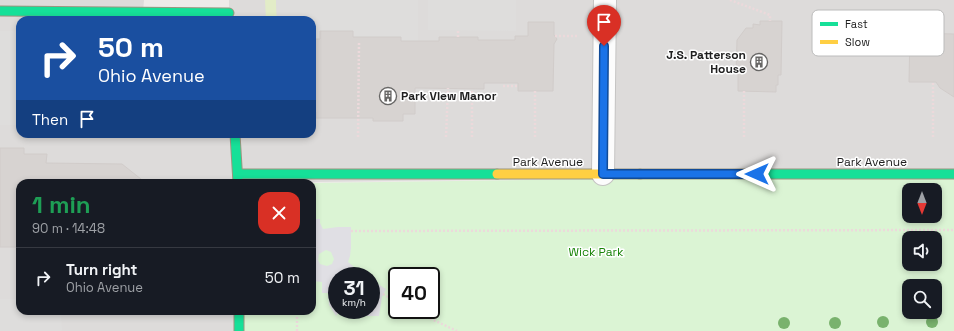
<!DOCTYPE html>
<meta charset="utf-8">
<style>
:root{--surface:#171b24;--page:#242831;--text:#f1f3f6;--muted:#9ea1a6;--line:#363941}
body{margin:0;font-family:"Space Grotesk",sans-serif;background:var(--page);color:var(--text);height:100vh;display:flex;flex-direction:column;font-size:15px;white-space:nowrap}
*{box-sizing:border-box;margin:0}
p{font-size:13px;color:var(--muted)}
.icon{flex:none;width:22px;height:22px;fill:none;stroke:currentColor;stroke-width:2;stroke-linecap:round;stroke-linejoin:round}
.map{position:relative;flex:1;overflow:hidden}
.sheet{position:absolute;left:16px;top:179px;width:300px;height:136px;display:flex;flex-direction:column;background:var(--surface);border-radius:12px;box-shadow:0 2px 6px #0003}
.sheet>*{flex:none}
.banner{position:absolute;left:16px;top:16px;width:300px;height:122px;border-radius:12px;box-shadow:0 2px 6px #0003;background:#1a4fa0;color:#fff;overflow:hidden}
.needle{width:26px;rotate:180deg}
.tools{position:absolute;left:902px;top:183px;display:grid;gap:8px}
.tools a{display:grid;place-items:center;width:40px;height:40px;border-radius:8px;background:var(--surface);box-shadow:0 2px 6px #0003;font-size:20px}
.speed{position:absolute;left:328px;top:267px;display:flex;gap:8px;font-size:20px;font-weight:700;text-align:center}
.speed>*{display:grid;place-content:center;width:52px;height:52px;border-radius:50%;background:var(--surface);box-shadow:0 2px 6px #0003;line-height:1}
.speed small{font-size:10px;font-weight:400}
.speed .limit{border:2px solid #111;border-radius:6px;background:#fff;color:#111}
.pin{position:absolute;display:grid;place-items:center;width:34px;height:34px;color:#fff;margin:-41px -17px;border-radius:50% 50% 50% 0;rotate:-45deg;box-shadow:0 0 4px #0007}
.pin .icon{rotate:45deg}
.me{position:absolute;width:44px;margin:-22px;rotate:270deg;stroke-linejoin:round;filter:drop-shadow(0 0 3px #0008)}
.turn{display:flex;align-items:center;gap:14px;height:84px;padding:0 16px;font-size:18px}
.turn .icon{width:52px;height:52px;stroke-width:2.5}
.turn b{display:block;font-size:28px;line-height:34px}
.then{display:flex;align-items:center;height:38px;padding:0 16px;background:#0003;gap:8px;font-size:15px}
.round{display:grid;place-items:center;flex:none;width:42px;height:42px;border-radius:12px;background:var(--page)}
.head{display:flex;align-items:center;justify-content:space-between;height:68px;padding:0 16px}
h1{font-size:24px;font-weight:800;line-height:30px;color:#1e9e55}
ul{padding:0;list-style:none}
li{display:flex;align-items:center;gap:12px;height:60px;padding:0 16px;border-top:1px solid var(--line)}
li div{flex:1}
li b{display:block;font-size:15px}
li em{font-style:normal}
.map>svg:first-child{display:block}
.residential{fill:#dddbda;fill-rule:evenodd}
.grass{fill:#e2ecc7}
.park{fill:#dbf4d4;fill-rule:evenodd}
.parking{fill:#dedddc}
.plaza{fill:#e0dfe4;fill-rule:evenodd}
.building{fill:#d7d3d1;stroke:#d1ccca}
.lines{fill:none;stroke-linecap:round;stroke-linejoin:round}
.street-casing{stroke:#c5c4c3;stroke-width:24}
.fast-casing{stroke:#9a967f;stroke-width:11}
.slow-casing{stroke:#9a967f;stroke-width:11}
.path{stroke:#ecd9db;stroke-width:2.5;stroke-dasharray:2 2;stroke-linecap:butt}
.street{stroke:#fcfcfc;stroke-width:22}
.fast{stroke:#16e098;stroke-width:9}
.slow{stroke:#ffcf43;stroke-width:9}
.tree{fill:#79b26d}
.route-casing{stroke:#114b97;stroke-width:10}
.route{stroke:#1a73e8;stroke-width:7}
.labels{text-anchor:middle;stroke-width:3;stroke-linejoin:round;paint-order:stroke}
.poi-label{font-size:12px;font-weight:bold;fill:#202020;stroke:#fff;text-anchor:end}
.street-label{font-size:12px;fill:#202020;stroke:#fff}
.park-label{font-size:12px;fill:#198408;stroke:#fff}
.key{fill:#fff;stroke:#bcbcbc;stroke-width:1}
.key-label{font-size:11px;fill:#202020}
</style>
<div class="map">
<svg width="954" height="331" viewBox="0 0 954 331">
<rect width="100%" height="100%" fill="#eeebe9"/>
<path class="residential" d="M0 0H144L143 12H229V0H954V174L238 183H20V311H239V331H0ZM20 20H312V134H20Z"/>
<path class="grass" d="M265 0H276L277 20H266Z"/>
<path class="park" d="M954 174V331H239V311H312V183ZM909 190H935V216H909ZM909 238H935V264H909ZM337 276H371V310H337ZM397 276H431V310H397ZM909 286H935V312H909Z"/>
<path class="parking" d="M276 0H418V43H401V37H382L353 43V31H320V39H312V20H277Z
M428 0H516V31L428 30Z
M0 31H20V125H0Z
M0 299H20V311H61L62 331H0Z
M132 311H186V315L132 314Z"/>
<path class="plaza" d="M312 219H320V223L323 229 338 227H351V248L350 256 348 262 365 276H337V310H340L336 316 329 305 328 293H322V282L312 281ZM326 250 331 252 334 259 332 264 327 266 320 264 318 260 319 254Z
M371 280 386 289 382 297 379 316H366L362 310H371Z"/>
<path class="building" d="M760 21H782L781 75H778V85H776V92L738 91V74H736L737 40 746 28H753V24L760 25Z
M528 22H554V35L557 39 554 44 553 91H518V83H484V89L415 88V114H403V121H373V118H316V112H312V39H320V31H353V37H401V41H439V37H478V40H515V36H528Z
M910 33 954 34V97L940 88 936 82H909Z
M0 148H24V154H47L46 163 122 164 146 183H20V247H0Z"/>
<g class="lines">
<g class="street-casing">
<path id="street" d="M603 174 605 0"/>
</g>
<g class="fast-casing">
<path id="fast" d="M0 11 229 13
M235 134 238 183
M238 174H497
M640 174H954
M239 311V331"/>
</g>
<g class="slow-casing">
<path id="slow" d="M497 174H640"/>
</g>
<path class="path" d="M730 0 770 15V21
M458 31V37
M555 36H577
M936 43V21
M712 70H736
M503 86H518
M358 137 359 43
M446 137 448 88
M472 137V89
M535 137V91
M744 137V91
M933 137V82
M351 231 954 230
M383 294 397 302
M412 310 457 331
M297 331V311"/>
<use href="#street" class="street"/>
<use href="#fast" class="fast"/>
<use href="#slow" class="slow"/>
</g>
<g class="tree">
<circle cx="883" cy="322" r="6"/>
<circle cx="932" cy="322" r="6"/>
<circle cx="784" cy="323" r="6"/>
<circle cx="835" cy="323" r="6"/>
</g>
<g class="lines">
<g class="route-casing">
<path id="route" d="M604 46 603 174H757"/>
</g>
<use href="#route" class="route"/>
</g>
<defs>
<g id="building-ring" transform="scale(0.9)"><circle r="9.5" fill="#fff" stroke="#686766" stroke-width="1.5"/><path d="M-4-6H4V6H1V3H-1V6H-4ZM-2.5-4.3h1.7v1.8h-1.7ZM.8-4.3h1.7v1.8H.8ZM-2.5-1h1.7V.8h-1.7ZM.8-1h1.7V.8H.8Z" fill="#686766"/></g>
</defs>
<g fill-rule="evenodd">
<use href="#building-ring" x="759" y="62"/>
<use href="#building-ring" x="388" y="96"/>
</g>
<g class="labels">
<g class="poi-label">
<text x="746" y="59">J.S. Patterson<tspan x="746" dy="14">House</tspan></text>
<text x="401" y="100" text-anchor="start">Park View Manor</text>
</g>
<g class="street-label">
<text x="548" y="166">Park Avenue</text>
<text x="872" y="166">Park Avenue</text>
</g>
<g class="park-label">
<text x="596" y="256">Wick Park</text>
</g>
</g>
<rect x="812" y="10" width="132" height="46" rx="6" class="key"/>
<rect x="820" y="22" width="18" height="4" fill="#16e098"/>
<rect x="820" y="40" width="18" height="4" fill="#ffcf43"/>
<g class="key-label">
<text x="845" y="28">Fast</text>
<text x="845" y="46">Slow</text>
</g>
</svg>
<div class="tools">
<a><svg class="needle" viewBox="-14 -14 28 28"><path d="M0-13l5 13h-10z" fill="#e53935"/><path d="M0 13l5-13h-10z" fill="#9ea1a6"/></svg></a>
<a><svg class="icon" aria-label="sound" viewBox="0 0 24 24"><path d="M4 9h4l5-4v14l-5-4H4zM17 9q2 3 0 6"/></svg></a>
<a><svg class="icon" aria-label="search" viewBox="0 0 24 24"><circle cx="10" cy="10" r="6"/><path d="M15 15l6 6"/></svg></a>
</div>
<div class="speed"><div>31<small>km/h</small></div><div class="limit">40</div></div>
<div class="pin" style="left:604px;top:46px;background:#d93025"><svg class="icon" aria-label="arrive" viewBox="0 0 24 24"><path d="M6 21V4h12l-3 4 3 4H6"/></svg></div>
<svg class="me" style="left:757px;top:174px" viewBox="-20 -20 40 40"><path d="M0-17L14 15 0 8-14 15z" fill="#1a73e8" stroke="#fff" stroke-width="4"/></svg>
<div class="banner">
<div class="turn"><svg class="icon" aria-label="right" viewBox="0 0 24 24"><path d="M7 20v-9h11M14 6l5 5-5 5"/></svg><div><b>50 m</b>Ohio Avenue</div></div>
<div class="then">Then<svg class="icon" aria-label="arrive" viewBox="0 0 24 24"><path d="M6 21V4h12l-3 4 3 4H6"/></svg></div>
</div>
<section class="sheet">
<div class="head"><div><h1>1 min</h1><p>90 m · 14:48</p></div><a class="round" style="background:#d93025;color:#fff"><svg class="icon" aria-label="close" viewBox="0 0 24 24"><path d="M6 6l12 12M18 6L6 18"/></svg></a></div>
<ul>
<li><svg class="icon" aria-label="right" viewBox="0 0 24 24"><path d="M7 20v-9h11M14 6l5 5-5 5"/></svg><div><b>Turn right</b><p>Ohio Avenue</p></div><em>50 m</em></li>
</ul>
</section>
</div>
